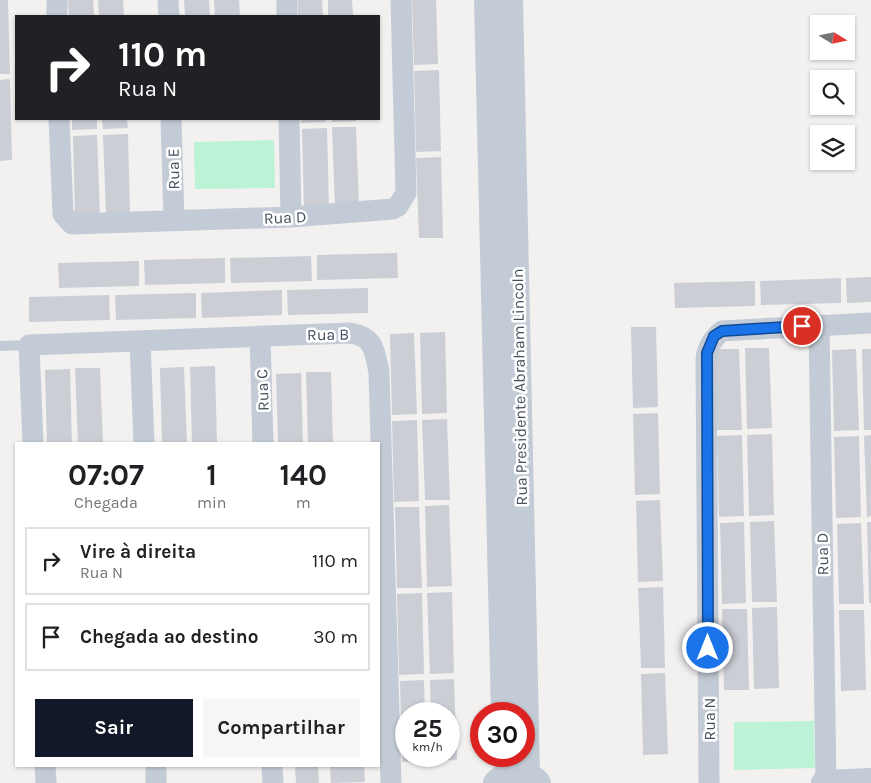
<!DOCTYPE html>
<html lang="pt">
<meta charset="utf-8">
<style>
:root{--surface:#fff;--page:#f6f6f6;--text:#202124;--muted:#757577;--line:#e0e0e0;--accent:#111827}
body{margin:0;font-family:Karla,sans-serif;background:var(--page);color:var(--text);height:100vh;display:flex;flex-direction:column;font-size:19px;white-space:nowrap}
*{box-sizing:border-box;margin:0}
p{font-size:16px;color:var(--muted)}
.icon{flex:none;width:28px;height:28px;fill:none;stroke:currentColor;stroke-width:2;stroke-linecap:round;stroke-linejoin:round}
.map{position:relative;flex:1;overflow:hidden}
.side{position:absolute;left:15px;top:442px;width:365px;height:325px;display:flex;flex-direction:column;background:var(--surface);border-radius:0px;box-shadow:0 1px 4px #0004}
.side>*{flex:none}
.guide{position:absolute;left:15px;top:15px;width:365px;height:105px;border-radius:0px;box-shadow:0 1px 4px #0004;background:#202124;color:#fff;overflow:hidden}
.needle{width:32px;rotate:100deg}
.fabs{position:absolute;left:810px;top:15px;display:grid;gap:10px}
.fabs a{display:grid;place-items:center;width:45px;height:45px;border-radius:0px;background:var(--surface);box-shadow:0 1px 4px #0004;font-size:25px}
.speed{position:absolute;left:395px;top:702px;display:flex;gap:10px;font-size:25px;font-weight:700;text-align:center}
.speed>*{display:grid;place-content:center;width:65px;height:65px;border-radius:50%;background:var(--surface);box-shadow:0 1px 4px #0004;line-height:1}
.speed small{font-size:12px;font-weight:400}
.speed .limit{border:8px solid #d22;background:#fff;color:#111}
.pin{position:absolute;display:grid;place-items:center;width:42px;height:42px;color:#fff;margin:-21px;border:2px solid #fff;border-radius:50%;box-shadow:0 1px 5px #0007}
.me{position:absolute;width:55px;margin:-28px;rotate:0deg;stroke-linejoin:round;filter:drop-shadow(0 0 4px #0008)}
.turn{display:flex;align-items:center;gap:18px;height:105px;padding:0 20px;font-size:22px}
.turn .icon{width:65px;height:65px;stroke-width:2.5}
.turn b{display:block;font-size:35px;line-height:42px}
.eta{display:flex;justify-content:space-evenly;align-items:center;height:85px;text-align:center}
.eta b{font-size:30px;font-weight:700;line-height:35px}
.action{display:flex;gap:10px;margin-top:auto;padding:10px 20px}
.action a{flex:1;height:58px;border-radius:0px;background:var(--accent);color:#fff;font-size:20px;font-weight:700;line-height:58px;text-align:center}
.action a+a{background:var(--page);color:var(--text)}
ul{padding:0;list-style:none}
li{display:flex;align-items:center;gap:15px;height:68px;margin:0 10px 8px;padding:0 10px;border:2px solid var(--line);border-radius:0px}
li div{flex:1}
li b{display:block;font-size:19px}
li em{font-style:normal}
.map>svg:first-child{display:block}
.green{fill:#bcf3d6}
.building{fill:#ccced6}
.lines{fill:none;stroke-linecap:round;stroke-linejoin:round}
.service{stroke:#c3cbd6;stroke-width:10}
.minor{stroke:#c3cbd6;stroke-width:21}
.tertiary{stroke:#c3cbd6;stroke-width:26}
.route-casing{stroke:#114b97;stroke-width:12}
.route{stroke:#1a73e8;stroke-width:9}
.labels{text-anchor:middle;stroke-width:5;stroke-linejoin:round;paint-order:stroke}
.street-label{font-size:16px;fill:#46515f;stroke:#fff}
</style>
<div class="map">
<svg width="871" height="783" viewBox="0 0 871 783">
<rect width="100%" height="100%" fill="#f3f0f0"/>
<path class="green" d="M274 140 275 188 195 189 194 142Z
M814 721 815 768 734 770V722Z"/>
<path class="building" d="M0 0H8L10 74H0Z
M68 0H93L94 16H69Z
M98 0H123L124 16H99Z
M184 0H209L210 16H185Z
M214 0H239L240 16H215Z
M298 0H322L323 16H298Z
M328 0H352L353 16H328Z
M412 0H436L438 64 414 65Z
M439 70 441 151 416 152 414 71Z
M10 79 12 160 0 161V80Z
M72 119H97V129L72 130Z
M102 119H127L128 128 103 129Z
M301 119H326V122L301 123Z
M331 119H356V121L332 122Z
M332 127H356L359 207 335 208Z
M327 128 329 209 304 210 302 129Z
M128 134 130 214 106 216 103 135Z
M97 135 100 216 75 217 73 136Z
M441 157 443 238H419L416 158Z
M397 253 398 278 317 280V255Z
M311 256 312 281 231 283 230 258Z
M225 258V283L145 285 144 260Z
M139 261V286L59 288 58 263Z
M871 277V302L847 303 846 278Z
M841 278V303L761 305 760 281Z
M755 281V306L675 308 674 283Z
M368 288V313L288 315 287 290Z
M282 290V315L202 318 201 293Z
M196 293V318L116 320 115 295Z
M109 295 110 320 29 322V297Z
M631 327H656L658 407 633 408Z
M445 332 447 413 422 414 420 333Z
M414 333 417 414 392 415 390 334Z
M745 348H769L772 428 747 429Z
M715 349H739L742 430H717Z
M856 349 859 430 834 431 832 350Z
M862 349H871V430H864Z
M215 366 217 444H192L190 367Z
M184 367 187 444H162L160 368Z
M75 368H100L103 444H78Z
M70 369 72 444H47L45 370Z
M306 372H331L333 444H308Z
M301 373 303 444H278L276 374Z
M658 413 660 494 635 495 633 414Z
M447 419 450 500H425L422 420Z
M417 420 419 501 394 502 392 421Z
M772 434 774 515 749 516 747 435Z
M742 435 744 516 719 517 717 436Z
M871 435V516L867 517 864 436Z
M859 436 861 517 836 518 834 437Z
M660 500 663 581 638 582 636 501Z
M449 505 452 586 427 587 425 506Z
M395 507H419L422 588H397Z
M774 521 777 602H752L750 522Z
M744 522 746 603 722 604 720 523Z
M867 522H871V603H869Z
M861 523 864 604H839L837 524Z
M663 587 665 668H641L638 588Z
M452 592 454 673 430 674 427 593Z
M422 593 424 674 399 675 397 594Z
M777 607 779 688 754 689 752 608Z
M722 609H747L749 690H724Z
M839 610H864L866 690 841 691Z
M665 673 668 754 643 755 641 674Z
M454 679 457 760 432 761V756H449V714H431L430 680Z
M424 680 425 714H406V756H426L427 761 402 762 400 681Z
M295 766H318L319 783H296Z
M330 766H364L365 782 331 783Z"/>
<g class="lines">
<path class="service" d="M0 346 29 345"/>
<path class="minor" d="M57 0V16
M168 0 169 16
M287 0V16
M59 119 63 214 72 224 291 217 393 209 398 206 406 193 401 0
M171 119 174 220
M289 119 291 217
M819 325 826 783
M260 336 263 444
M140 341 144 444
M33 444 29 345 350 333C375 337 374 350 379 372L391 783
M45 766 46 783
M156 766V783
M272 766 273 783
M709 783 706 360C707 347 712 339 722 331L871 323"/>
<path class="tertiary" d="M487 0 504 714
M510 0 527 775
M496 783C509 770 526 770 538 783
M824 783 871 781"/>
</g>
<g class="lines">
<g class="route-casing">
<path id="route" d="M708 648 707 353 714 336 722 331 802 326"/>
</g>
<use href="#route" class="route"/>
</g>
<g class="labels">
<g class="street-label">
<text transform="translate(173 169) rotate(-91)" y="6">Rua E</text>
<text transform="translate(285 217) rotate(-2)" y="6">Rua D</text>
<text transform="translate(328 334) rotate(-1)" y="6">Rua B</text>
<text transform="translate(519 387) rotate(-91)" y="6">Rua Presidente Abraham Lincoln</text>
<text transform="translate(262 390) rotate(-92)" y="6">Rua C</text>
<text transform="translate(822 554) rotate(-91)" y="6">Rua D</text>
<text transform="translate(709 719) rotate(-90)" y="6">Rua N</text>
</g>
</g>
</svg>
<div class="fabs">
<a><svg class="needle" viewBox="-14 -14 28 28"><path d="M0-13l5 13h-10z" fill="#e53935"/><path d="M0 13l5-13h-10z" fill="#757577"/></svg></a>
<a><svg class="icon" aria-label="search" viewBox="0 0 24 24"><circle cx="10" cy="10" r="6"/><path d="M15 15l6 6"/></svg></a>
<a><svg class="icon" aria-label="layers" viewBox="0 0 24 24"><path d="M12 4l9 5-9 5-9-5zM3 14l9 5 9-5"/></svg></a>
</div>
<div class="speed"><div>25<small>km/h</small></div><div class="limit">30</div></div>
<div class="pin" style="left:802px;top:326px;background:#d93025"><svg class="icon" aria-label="arrive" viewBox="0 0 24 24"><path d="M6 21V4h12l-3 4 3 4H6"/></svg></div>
<svg class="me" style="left:708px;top:648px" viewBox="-20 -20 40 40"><circle r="17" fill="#1a73e8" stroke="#fff" stroke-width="3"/><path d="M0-11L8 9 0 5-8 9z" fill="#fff"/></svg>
<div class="guide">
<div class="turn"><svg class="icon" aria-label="right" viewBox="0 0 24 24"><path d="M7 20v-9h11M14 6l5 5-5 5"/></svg><div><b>110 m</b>Rua N</div></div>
</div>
<section class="side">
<div class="eta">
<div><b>07:07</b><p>Chegada</p></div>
<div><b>1</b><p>min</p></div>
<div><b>140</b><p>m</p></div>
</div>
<ul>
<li><svg class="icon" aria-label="right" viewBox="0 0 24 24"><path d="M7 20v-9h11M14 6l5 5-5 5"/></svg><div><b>Vire à direita</b><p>Rua N</p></div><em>110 m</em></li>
<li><svg class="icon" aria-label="arrive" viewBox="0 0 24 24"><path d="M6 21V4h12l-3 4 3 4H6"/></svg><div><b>Chegada ao destino</b></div><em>30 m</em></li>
</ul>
<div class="action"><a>Sair</a><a>Compartilhar</a></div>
</section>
</div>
